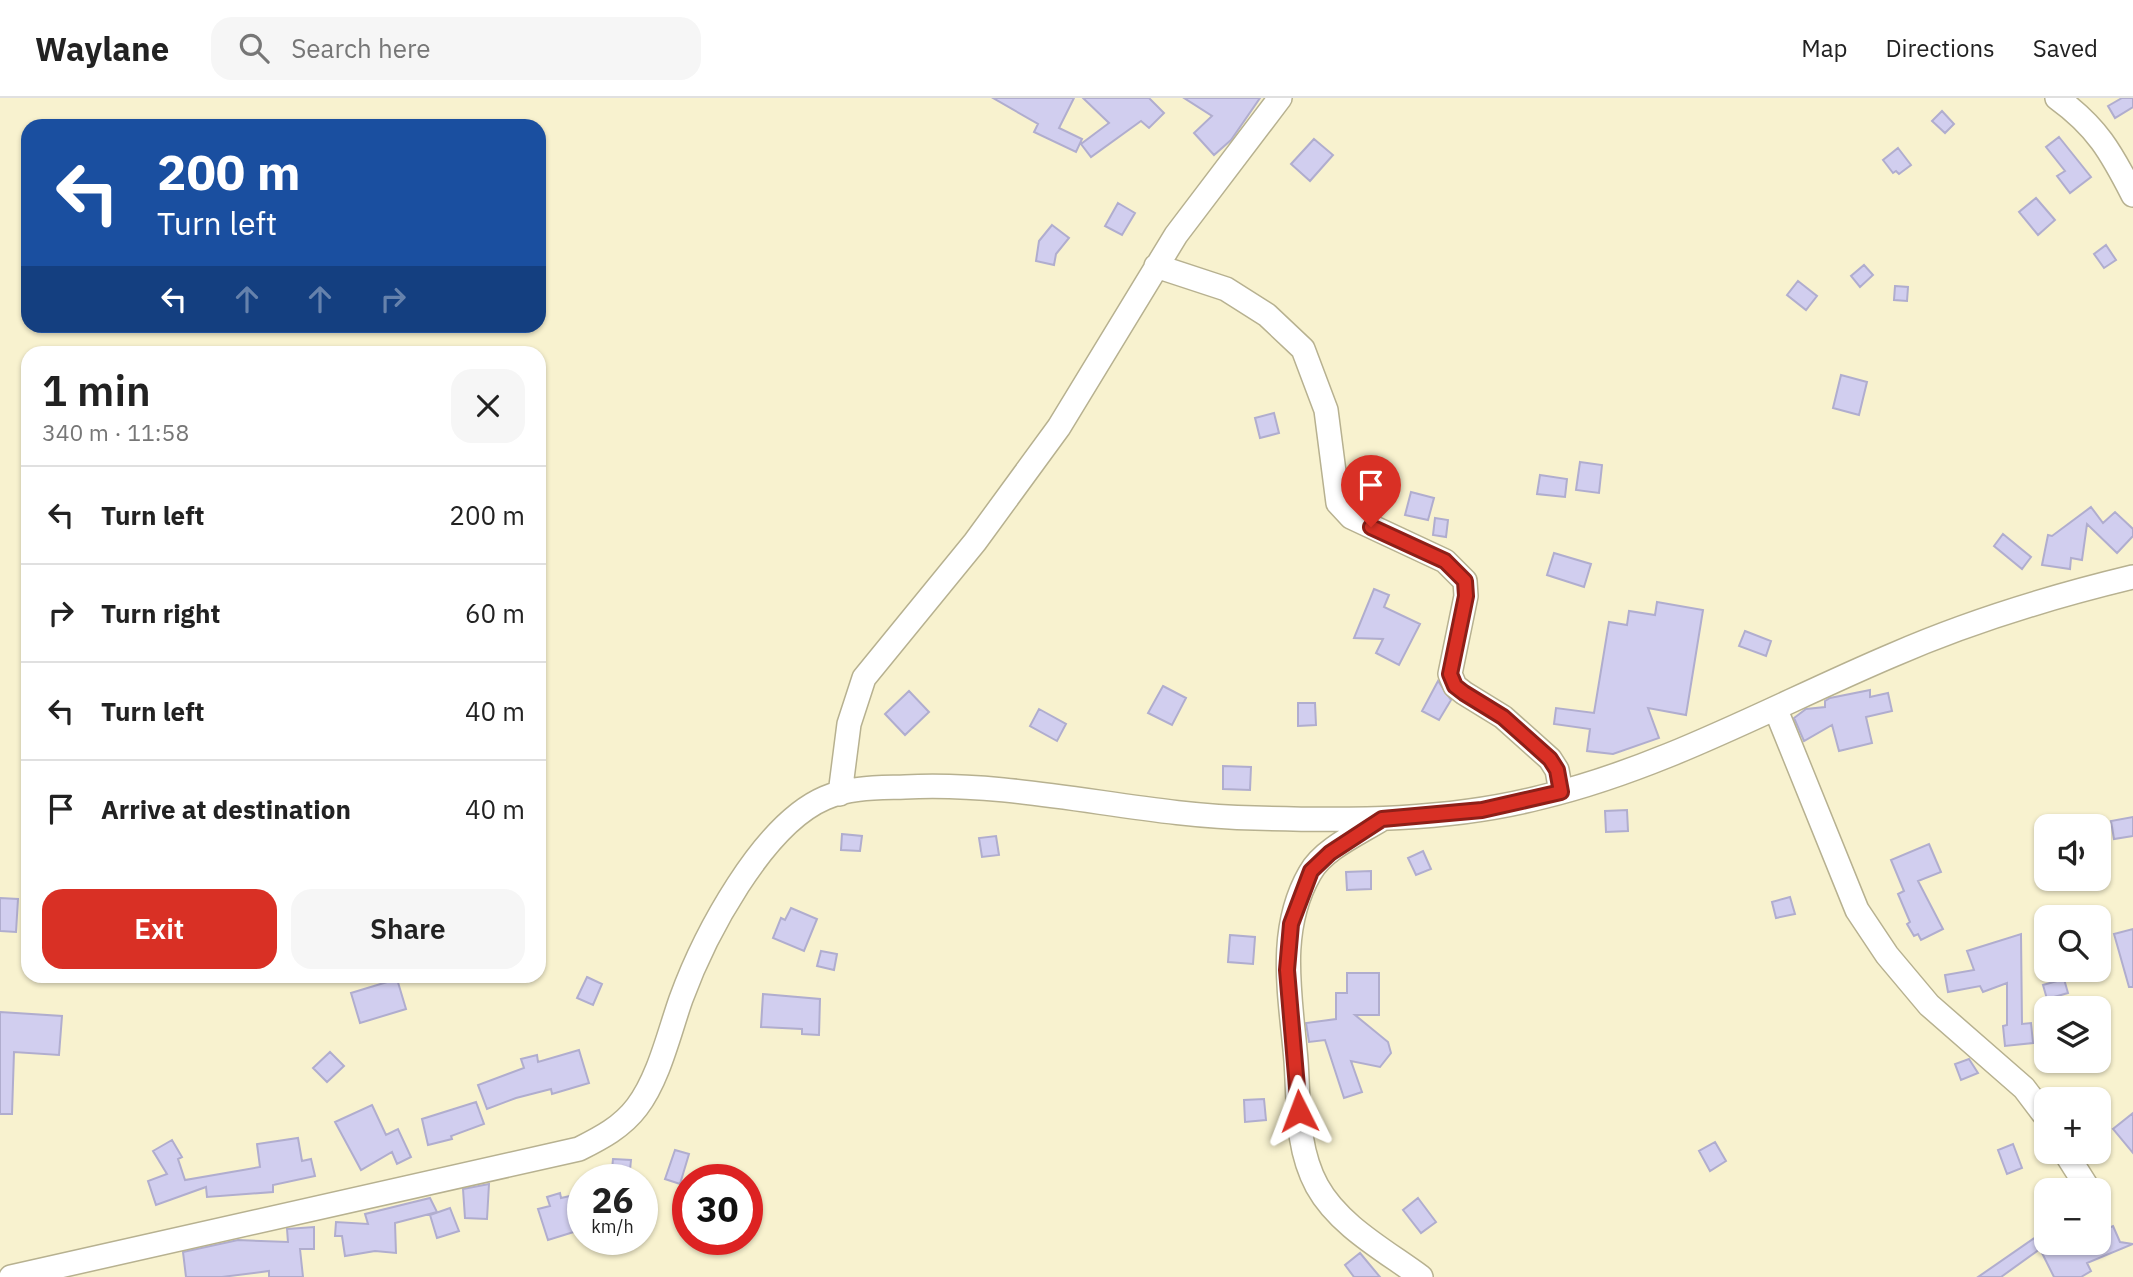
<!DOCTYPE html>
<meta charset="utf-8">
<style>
:root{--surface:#fff;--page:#f6f6f6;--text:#222;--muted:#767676;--line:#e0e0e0;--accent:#d93025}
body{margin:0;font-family:"IBM Plex Sans",sans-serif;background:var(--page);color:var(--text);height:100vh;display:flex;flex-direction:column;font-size:26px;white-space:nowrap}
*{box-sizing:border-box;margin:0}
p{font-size:23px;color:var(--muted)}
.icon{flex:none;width:38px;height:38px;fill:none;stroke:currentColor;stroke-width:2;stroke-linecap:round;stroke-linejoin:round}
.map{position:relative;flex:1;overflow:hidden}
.sheet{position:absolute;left:21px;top:248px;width:525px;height:637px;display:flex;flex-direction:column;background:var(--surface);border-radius:21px;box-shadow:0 2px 5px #0004}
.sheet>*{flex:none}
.banner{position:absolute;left:21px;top:21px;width:525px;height:214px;border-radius:21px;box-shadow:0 2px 5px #0004;background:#1a4fa0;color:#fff;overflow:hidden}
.tools{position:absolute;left:2034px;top:716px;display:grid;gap:14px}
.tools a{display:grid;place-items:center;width:77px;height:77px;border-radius:14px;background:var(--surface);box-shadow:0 2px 5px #0004;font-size:35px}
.speed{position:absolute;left:567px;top:1066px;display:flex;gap:14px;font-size:35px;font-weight:700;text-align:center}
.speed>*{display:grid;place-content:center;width:91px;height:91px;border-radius:50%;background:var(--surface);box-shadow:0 2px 5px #0004;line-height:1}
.speed small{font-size:18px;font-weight:400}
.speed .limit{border:10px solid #d22;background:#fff;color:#111}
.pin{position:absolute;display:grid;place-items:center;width:60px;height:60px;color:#fff;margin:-72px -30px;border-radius:50% 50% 50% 0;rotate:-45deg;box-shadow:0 0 7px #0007}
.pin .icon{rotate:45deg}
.me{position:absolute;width:77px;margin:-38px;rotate:357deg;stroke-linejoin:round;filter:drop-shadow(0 0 5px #0008)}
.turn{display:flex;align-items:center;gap:24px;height:147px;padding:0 21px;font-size:32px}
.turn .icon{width:91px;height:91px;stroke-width:2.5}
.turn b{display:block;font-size:49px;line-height:60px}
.lanes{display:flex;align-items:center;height:66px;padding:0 21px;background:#0003;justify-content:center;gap:35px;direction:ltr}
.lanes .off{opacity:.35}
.round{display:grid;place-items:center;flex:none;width:74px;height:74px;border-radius:21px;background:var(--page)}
.head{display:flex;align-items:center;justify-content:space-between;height:119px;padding:0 21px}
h1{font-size:42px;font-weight:600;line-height:52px}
.primary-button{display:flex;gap:14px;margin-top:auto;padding:14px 21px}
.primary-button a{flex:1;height:80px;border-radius:21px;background:var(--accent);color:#fff;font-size:28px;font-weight:600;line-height:80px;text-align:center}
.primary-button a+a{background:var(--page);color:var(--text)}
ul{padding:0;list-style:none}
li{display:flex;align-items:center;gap:21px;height:98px;padding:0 21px;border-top:2px solid var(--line)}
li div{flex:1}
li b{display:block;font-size:26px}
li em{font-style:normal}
header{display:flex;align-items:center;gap:42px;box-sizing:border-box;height:98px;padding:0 35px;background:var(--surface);border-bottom:2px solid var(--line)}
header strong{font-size:33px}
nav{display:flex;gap:38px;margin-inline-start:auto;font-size:24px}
.search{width:490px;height:63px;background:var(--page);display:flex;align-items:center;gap:18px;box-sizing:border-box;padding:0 24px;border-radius:21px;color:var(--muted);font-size:26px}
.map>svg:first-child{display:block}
.building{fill:#d1ceef;stroke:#b0adce;stroke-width:2}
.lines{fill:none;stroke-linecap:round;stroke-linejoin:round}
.minor-casing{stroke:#b7b190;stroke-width:26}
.minor{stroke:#fff;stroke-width:23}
.route-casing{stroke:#8d1f18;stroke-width:18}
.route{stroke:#d93025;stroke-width:12}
</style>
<header>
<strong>Waylane</strong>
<div class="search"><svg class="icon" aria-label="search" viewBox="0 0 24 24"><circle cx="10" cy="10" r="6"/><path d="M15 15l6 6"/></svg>Search here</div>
<nav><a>Map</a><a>Directions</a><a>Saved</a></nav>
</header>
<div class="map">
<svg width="2133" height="1179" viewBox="0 0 2133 1179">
<rect width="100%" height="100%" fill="#f8f2cf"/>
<path class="building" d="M993 0H1074L1059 30 1082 41 1076 54 1034 34 1038 26Z
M1083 0H1149L1164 15 1149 30 1141 23 1091 59 1081 46 1109 25Z
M1184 0H1260L1231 42 1214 57 1194 35 1212 18Z
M2122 0H2133V9L2115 20 2108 8Z
M1942 13 1954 26 1945 35 1932 23Z
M2059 39 2091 79 2070 95 2057 78 2065 73 2046 49Z
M1314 41 1333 57 1310 83 1291 66Z
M1898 50 1911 67 1899 76 1896 73 1893 75 1883 62Z
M2036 100 2055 122 2038 137 2019 114Z
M1118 105 1135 115 1122 137 1105 128Z
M1052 127 1069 140 1056 156 1054 167 1036 163 1039 143Z
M2106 147 2116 162 2104 170 2094 156Z
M1864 167 1873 177 1860 189 1851 178Z
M1798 183 1817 198 1806 212 1787 197Z
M1895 188 1908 189 1907 203 1894 202Z
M1841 277 1867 284 1859 317 1833 310Z
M1274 315 1279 335 1260 340 1255 320Z
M1580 364 1602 367 1599 395 1576 392Z
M1540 377 1567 381 1565 399 1537 396Z
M1411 394 1434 400 1428 422 1405 417Z
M2091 409 2103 425 2115 414 2133 431V438L2117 455 2087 426 2082 462 2071 460 2070 471 2042 467 2048 437 2052 438Z
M1435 420 1448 422 1446 439 1433 437Z
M2003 436 2031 459 2022 471 1994 448Z
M1554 455 1591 466 1584 489 1547 477Z
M1374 491 1389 497 1384 509 1420 526 1399 567 1376 555 1383 541 1354 540Z
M1657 504 1703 512 1686 617 1648 610 1659 640 1613 656 1587 653 1590 631 1554 626 1556 610 1594 615 1609 524 1627 527 1629 513 1655 517Z
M1745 533 1771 543 1766 558 1739 548Z
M1438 583 1451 602 1439 622 1422 613Z
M1163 588 1186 600 1172 627 1148 615Z
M1870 592V599L1888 595 1892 613 1866 619 1872 645 1839 653 1832 627 1804 643 1794 620 1806 611 1825 609V603L1830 600Z
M909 593 929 614 905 637 885 616Z
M1298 605H1315L1316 627 1298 628Z
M1039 611 1066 626 1057 643 1030 628Z
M1223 668 1251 669 1250 692 1223 691Z
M1627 712 1628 733 1606 734 1605 713Z
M2133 719V738L2114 741 2111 723Z
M842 736 862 738 860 753 841 752Z
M996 738 999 757 982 759 979 740Z
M1929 746 1941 774 1918 783 1943 831 1921 842 1918 836 1914 838 1907 826 1910 824 1898 796 1904 793 1891 762Z
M1423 753 1431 771 1416 777 1408 760Z
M1371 773V791L1347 792 1346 774Z
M1790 799 1795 816 1776 820 1772 804Z
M0 800 18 801 16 834 0 833Z
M791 810 817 821 804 853 773 840 781 820 785 822Z
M2133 831V889H2129L2114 836Z
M2021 836 2022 926 2031 925 2033 945 2005 948 2003 928 2007 927V885L1983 894 1980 888 1948 894 1945 877 1974 872 1967 853Z
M1230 837 1255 839 1253 866 1228 864Z
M821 853 837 856 834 872 817 868Z
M1347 875H1379V917H1355L1388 944 1391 955 1380 969 1351 963 1362 994 1344 1000 1325 942 1309 944 1306 925 1336 921V895H1347Z
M587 879 602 886 593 907 577 900Z
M397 881 406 911 360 925 351 895Z
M2064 881 2068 895 2047 901 2043 887Z
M763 896 820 901 819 937 802 936V931L761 929Z
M0 914 62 918 59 957 14 954 12 1016H0Z
M579 952 589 985 552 996 551 991 516 1000 487 1011 478 987 524 970 521 961 537 957 538 964Z
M330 954 344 968 327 984 313 970Z
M1969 961 1978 975 1961 982 1955 966Z
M1264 1001 1266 1022 1245 1024 1244 1002Z
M476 1004 484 1026 451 1038 452 1041 428 1047 422 1021Z
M372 1007 386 1037 398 1031 411 1059 397 1066 392 1054 361 1072 335 1024Z
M2133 1015V1055L2113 1031Z
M298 1040 302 1063 311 1061 315 1078 273 1087V1094L207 1099 206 1089 156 1107 148 1083 167 1076 153 1053 172 1042 182 1059 178 1061 185 1082 260 1069 257 1046Z
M1715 1044 1726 1063 1710 1073 1699 1053Z
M2013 1046 2022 1070 2007 1076 1998 1052Z
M675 1052 689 1056 680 1086 665 1081Z
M613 1061 631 1062 629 1082H611Z
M489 1086 487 1121 465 1120 463 1091Z
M560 1095 561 1100 570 1098 580 1132 548 1142 538 1111 550 1108 547 1099Z
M430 1100 437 1114 395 1125 396 1155 375 1153 345 1158 342 1138H335L336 1124 368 1126 365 1116Z
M1418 1100 1436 1124 1421 1135 1403 1112Z
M450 1110 459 1133 437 1140 430 1117Z
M2113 1128 2120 1144 2133 1146 2087 1165 2091 1173 2081 1179H2054L2040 1151 2001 1179H1978L2046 1132V1144H2098V1135Z
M314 1129V1151H300L303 1179H269V1173L222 1179H186L183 1154 238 1142 288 1144 287 1131Z
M1360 1155 1380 1179H1354L1345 1167Z"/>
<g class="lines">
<g class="minor-casing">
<path id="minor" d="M2057 0C2097 29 2111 54 2133 97
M1156 168 1226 191 1267 217 1303 251 1326 312 1338 405 1351 419 1445 463 1465 483 1466 498 1450 576 1455 588 1464 595 1503 619 1550 661 1557 672 1561 694
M1776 612 1857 812 1887 857 1929 907 2024 990 2046 1019
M840 696 849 626 864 580 975 444 1059 329 1176 137 1280 0
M1382 721C1360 735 1323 751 1310 775 1276 834 1291 900 1296 963 1299 1006 1296 1049 1317 1088 1339 1128 1386 1153 1421 1179
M2065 1054 2089 1092
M11 1179 579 1051C601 1040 622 1029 637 1009 659 980 669 935 681 901 704 838 762 727 825 700 850 689 879 690 905 689 1024 683 1138 718 1255 720 1351 723 1449 723 1542 699 1666 669 1777 606 1893 557 1971 523 2050 499 2133 479"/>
</g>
<use href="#minor" class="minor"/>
</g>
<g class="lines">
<g class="route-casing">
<path id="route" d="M1299 1013 1287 872 1291 826 1311 773 1330 755 1382 721 1482 712 1561 694 1557 672 1550 661 1503 619 1464 595 1455 588 1450 576 1466 498 1465 483 1445 463 1371 429"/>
</g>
<use href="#route" class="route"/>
</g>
</svg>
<div class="tools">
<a><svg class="icon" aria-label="sound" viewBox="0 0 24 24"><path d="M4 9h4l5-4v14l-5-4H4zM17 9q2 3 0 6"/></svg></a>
<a><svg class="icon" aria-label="search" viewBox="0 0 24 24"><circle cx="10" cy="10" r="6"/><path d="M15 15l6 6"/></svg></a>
<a><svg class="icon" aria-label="layers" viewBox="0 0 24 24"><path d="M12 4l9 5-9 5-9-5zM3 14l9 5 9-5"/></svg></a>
<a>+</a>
<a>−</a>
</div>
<div class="speed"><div>26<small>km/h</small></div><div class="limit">30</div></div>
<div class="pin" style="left:1371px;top:429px;background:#d93025"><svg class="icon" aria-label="arrive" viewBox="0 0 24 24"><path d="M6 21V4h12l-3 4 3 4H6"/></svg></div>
<svg class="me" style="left:1299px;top:1013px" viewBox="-20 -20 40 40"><path d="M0-17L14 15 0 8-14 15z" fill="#d93025" stroke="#fff" stroke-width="4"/></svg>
<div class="banner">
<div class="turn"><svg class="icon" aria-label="left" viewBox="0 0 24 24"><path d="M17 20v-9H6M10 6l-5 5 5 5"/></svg><div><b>200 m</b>Turn left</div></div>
<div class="lanes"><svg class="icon" aria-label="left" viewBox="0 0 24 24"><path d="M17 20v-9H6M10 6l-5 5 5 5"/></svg><svg class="icon off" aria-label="ahead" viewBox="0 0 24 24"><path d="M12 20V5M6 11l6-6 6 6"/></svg><svg class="icon off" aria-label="ahead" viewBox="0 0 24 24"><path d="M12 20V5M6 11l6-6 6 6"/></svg><svg class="icon off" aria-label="right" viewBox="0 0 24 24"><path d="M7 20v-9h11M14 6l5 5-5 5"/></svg></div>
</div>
<section class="sheet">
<div class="head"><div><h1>1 min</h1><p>340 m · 11:58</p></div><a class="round"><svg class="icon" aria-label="close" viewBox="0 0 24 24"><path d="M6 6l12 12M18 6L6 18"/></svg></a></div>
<ul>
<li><svg class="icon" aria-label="left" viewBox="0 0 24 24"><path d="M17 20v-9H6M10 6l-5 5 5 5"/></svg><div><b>Turn left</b></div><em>200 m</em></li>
<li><svg class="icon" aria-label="right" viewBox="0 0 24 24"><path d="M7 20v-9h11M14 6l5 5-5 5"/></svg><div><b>Turn right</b></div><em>60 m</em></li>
<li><svg class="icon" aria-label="left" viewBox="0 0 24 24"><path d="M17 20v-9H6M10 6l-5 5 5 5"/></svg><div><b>Turn left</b></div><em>40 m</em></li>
<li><svg class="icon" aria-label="arrive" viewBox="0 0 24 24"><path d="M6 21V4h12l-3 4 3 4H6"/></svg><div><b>Arrive at destination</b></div><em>40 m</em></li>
</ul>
<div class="primary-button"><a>Exit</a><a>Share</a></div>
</section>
</div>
